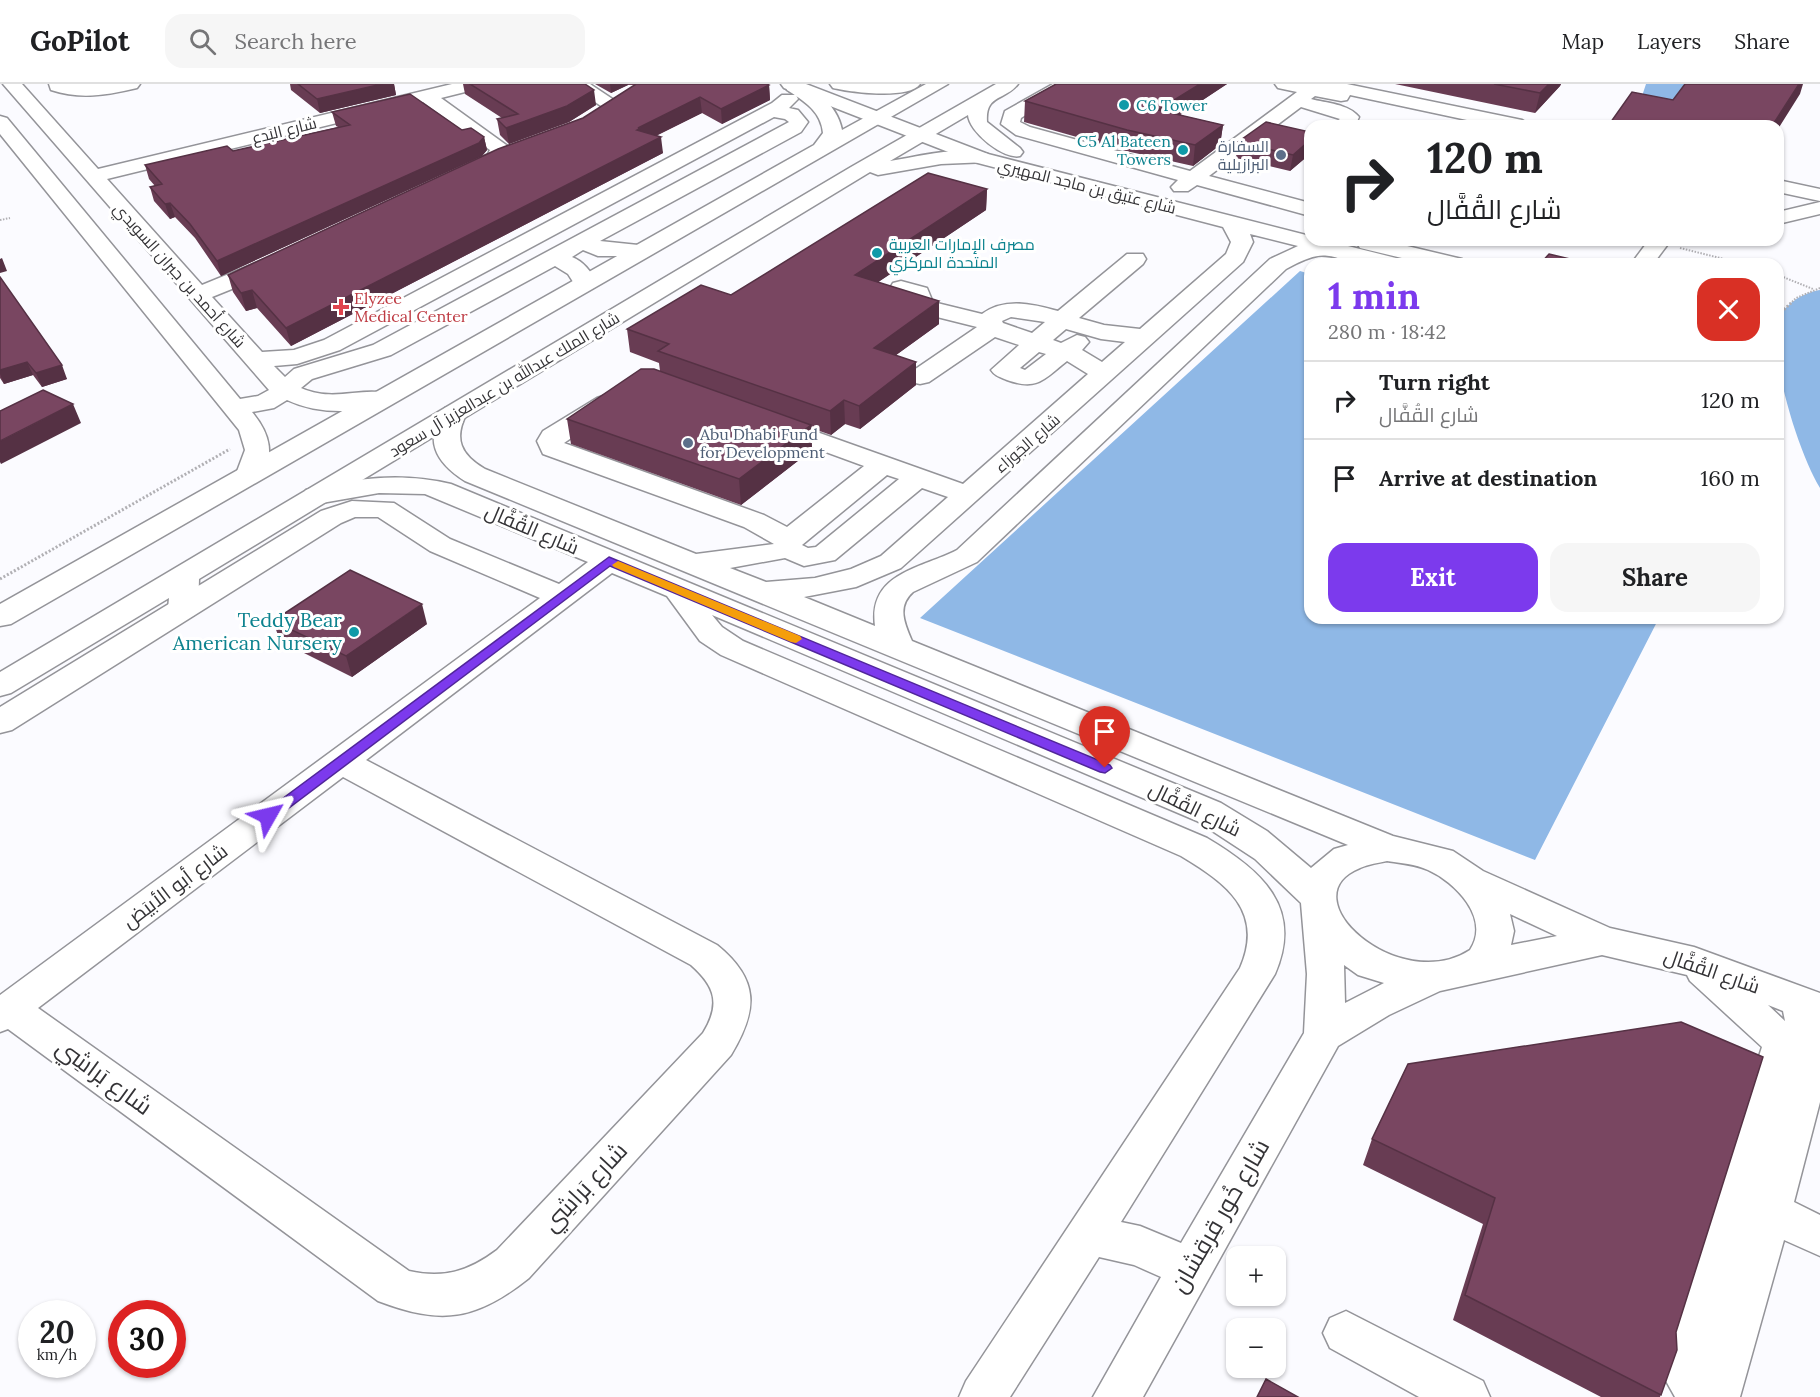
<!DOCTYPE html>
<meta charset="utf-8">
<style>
:root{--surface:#fff;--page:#f6f6f6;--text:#202124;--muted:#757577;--line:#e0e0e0;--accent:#7c3aed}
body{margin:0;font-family:Lora,Cairo,serif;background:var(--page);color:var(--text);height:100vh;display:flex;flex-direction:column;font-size:22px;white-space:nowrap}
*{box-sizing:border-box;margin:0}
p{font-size:20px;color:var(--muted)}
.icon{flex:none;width:33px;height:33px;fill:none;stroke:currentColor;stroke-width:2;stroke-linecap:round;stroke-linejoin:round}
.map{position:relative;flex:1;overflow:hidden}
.sheet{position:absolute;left:1304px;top:174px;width:480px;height:366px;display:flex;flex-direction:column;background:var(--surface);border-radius:18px;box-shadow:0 2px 4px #0004}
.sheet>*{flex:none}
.banner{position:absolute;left:1304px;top:36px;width:480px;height:126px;border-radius:18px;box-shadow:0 2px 4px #0004;background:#fff;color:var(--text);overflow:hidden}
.controls{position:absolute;left:1226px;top:1162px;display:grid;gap:12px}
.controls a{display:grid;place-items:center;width:60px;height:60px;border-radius:12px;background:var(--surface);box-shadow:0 2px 4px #0004;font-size:30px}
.speed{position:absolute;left:18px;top:1216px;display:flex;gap:12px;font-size:30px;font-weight:700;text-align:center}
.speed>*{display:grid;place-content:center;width:78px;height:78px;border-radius:50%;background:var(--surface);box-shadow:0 2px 4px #0004;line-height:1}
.speed small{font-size:15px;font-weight:400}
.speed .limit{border:9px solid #d22;background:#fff;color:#111}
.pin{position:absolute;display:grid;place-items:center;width:51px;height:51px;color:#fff;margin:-62px -26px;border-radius:50% 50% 50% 0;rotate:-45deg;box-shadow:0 0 6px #0007}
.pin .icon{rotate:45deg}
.me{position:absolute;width:66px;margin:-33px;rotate:53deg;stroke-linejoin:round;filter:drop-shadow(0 0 4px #0008)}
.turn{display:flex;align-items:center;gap:21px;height:126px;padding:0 24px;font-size:27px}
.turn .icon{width:78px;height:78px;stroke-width:2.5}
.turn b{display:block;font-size:42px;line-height:51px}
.round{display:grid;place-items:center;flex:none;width:63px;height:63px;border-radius:18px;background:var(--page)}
.summary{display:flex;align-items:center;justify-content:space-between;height:102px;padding:0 24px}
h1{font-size:36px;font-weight:800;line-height:45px;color:var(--accent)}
.cta{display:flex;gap:12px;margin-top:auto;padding:12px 24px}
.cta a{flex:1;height:69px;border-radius:18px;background:var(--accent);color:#fff;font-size:24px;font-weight:800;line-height:69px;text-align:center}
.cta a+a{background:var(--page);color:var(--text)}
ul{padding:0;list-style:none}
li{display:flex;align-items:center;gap:18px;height:78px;padding:0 24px;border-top:2px solid var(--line)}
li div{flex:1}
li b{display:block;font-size:22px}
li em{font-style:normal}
header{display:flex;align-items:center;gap:36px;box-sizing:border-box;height:84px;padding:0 30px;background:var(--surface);border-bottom:2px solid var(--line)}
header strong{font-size:28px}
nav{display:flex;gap:33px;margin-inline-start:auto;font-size:21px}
.search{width:420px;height:54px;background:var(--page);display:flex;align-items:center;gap:15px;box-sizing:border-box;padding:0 21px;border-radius:18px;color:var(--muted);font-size:22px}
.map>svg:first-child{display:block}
.water{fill:#8fb8e6}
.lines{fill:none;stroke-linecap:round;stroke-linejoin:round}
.minor-casing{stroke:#949499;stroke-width:3}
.major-casing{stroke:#949499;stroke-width:3}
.path-far1{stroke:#b1b0b4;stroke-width:2;stroke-dasharray:1.5 1.5;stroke-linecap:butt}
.path{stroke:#b1b0b4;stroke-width:3;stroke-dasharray:2 2;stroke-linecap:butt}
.minor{fill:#fff;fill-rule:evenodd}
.major{fill:#fff;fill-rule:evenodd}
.wall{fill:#683c53}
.shaded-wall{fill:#553144}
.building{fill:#794661;stroke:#553144;stroke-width:1.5}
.route{fill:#7c3aed;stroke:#51269a;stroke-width:1.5}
.slow{fill:#f59e0b}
.culture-dot{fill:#0f9aa8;stroke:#fff;stroke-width:2}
.service-dot{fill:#5c6f8a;stroke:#fff;stroke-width:2}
.health-dot{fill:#e0444e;stroke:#fff;stroke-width:2}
.labels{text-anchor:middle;stroke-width:6;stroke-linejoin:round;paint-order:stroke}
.far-culture-label{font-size:16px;fill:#0d838f;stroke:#fff;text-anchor:start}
.far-street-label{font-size:16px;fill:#343336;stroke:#fff}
.far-service-label{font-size:16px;fill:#4e5e75;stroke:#fff;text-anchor:end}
.far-health-label{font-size:16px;fill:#be3a42;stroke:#fff;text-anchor:start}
.street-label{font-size:20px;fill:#343336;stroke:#fff}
.culture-label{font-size:20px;fill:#0d838f;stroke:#fff;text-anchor:end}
.near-street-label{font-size:24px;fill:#343336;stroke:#fff}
</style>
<header>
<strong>GoPilot</strong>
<div class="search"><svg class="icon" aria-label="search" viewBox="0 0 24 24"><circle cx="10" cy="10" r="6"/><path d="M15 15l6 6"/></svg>Search here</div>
<nav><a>Map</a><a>Layers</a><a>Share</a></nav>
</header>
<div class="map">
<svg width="1820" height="1313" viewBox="0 0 1820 1313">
<rect width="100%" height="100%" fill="#fbfbff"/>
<path class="water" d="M1646 0H1689L1673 17 1642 12Z
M1300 187 1310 190V534H1659L1535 776 920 534Z
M1820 206V404C1800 372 1769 276 1778 238 1782 221 1804 208 1820 206Z"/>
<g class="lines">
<g class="minor-casing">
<path id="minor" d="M3 0H22L98 85 452 0H484L481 4 441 14 509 63 510 67C500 81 478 97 460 92L457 88 460 84 488 70 490 66 423 18 107 95 202 201 263 176H279L282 181 279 186 212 213 262 268 294 266 324 256 772 19 782 11H796L798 15 789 24 798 26 808 38 801 48 600 157 648 162 651 167 648 172H598L583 166 572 173C584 178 591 187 596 199L593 204H577L568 190 555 182 391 271 312 295 301 304C335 319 361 302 390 310L394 315 390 320C356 329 319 331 287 316L274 324 252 328C270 350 276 371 259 396L249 398 239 396 236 390 245 366 239 346 0 50V32L7 34 240 315 258 312 269 306ZM774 33 785 35 789 38 373 261 294 285 285 293 274 282 297 280 340 266Z
M49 0H140L137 4C107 11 81 16 51 6Z
M568 0H590L620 20 611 26 604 24Z
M781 0H806L988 70 1310 152V156H1324L1400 175 1403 180C1391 180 1378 182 1366 180 1325 174 1328 162 1286 185L977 478 913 508C897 522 904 539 912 557L1393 752 1453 767 1483 787 1610 844 1694 863 1820 909V1018L1794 1118 1820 1131V1172L1784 1156 1740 1313H1675L1661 1288 1662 1274 1762 963 1690 897 1687 891 1602 871 1440 907 1389 931 1338 962 1143 1313H1093L1161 1193 1134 1181 1099 1173 1010 1313H959L966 1297 1240 884C1265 827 1226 799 1181 772L721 571 700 557 667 512 612 489 366 676 717 861C760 896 758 926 731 971L529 1194C475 1237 441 1241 378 1217L8 945 0 948V911L540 514 430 467 378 433H355L341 439 12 646 0 649V623L321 427 352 417 394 419 450 455 559 500 588 478 425 410 379 409 316 420 306 418 302 412 306 406C356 394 401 388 451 400L1221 719 1267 747 1311 784 1334 765 1348 761 465 397C435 378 423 355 445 324L454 321 463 324 467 329C453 355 461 371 485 385L696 470 774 460 744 443 543 370 537 357 543 347 597 314 606 311 615 314 619 319 615 324 564 359 764 431 787 443 864 382 760 344 756 339 760 334 769 331 963 400 1088 290 1067 277C1044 295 1038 307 1007 296 1000 293 995 292 991 286L1019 261 995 253 929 298 920 300 911 298 908 293 911 288 977 243 921 229 913 224 908 213 893 209 890 204 893 199 901 197 927 204 932 216 937 219 982 230C1005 213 1033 220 1058 227L1127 170H1143L1146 175 1143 180 1079 234 1104 241 1140 245 1226 170 1231 158 1223 143 974 78 784 4ZM1250 150 1298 162 1270 175 957 466C920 485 868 489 875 542L804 513 856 503 901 484 1243 178 1253 158ZM1011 233 1045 238 1032 249 1003 239 1002 237ZM1066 245 1101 255 1125 258 1102 278 1082 266 1089 258 1085 253 1077 251 1061 259 1053 256ZM1039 268 1046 270 1025 286 1020 284ZM887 391 899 395 816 463 808 464 802 461ZM922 404 948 413 881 472 851 485 815 494 766 498 730 484 785 474 804 482 835 476ZM712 531 1197 737 1255 775 1301 819 1307 890 1304 949 1181 1159 1140 1142 1121 1138 1275 890C1304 823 1261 786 1207 754L743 557 722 543ZM343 693 691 881C715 902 721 920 703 949L497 1166C469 1187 444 1195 409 1187L38 924ZM1387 777C1401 779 1415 780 1428 786 1455 798 1491 834 1470 866 1399 912 1287 813 1360 784 1369 780 1378 779 1387 777ZM1510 830 1557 852 1511 861 1514 847ZM1344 881 1358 891 1384 899 1345 919ZM1768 921 1783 927 1785 937Z
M1053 0H1075L1021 34 1020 38 1030 43 1190 87 1297 8 1278 4 1275 0H1347L1522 36 1532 42H1495L1350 11 1347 16 1341 17 1315 12 1311 15C1326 19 1349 20 1359 33L1355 42H1329L1340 35 1301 23 1209 92 1310 119V132L1197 101 1188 107H1174L1171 103 1178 96 1016 51 1001 40 1005 27Z
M1778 96 1820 105V117L1778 108Z
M1820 118V130L1778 140V128Z
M1359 156H1382L1462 175 1465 180H1427L1360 164 1357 159Z
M1649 156H1671L1653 180H1631Z
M1346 1227 1483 1297 1490 1313H1419L1330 1264 1323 1249 1330 1234Z"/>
</g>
<g class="major-casing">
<path id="major" d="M785 0C811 0 837 19 842 46L926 0H948L11 540 0 542V520L814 61 823 49C821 27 804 17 787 6Z
M830 0H920C909 16 850 8 833 4Z
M996 0H1018C1005 17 985 10 987 38L1020 64 1023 68 1020 72C1004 76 969 48 968 31L890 77C921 72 956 62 988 70L991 74 988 78 941 80 878 91 870 88 199 495 198 525 194 531 183 534 172 531 168 525 169 514 11 609 0 612V588L851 83Z"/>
</g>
<path class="path-far1" d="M0 136 10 134
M1680 164 1744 180
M1778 191 1813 205
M1790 220 1796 214 1820 204"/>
<path class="path" d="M1778 231 1791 219
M0 495 230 365"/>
<use href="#minor" class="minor"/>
<use href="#major" class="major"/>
</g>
<path class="wall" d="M290 0H394L396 11 320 29 291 6Z
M463 0H585L596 21 569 38 509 60 500 51 497 35 502 34 465 10Z
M595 0H767L769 1 770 16 722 40 702 29 656 52 663 69 291 262 257 224 246 227 233 208 228 191 583 34 635 1H628L611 9Z
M1056 0H1227L1180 31 1223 41 1220 61 1193 82 1126 67 1024 38 1025 17Z
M1395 0H1561L1560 2 1535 29Z
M332 28 462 46 484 53 487 66 482 72 221 192 195 154 175 133 170 135 154 117 150 103 155 102 149 95 145 81 233 67 338 43 336 42Z
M1310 48V70L1290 87 1236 74 1238 58Z
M987 105 986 126 878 198 939 240 896 271 916 301 860 345 845 340 831 351 811 344 812 366 741 421 571 360 567 335 660 287 659 279 630 268 627 245 731 211Z
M0 193 67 295 42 303 33 291 4 300 0 294Z
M273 537 427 540 352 593 280 557Z
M1408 980 1676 1248 1660 1313H1601L1453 1236 1483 1140 1363 1081 1372 1055Z"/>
<path class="shaded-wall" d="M382 0H394L396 11 320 29 317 15Z
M610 0H628V1L611 9Z
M1200 0H1227L1156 47 1158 26Z
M1549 0H1561L1560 2 1535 29 1540 9Z
M1799 0H1803L1800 10 1778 45V42H1772Z
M769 1 770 16 722 40 721 25Z
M594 6 596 21 569 38 509 60 506 44Z
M700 13 702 29 643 58 637 46 638 44Z
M1223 41 1220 61 1193 82 1195 61Z
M484 53 487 66 482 72 221 192 217 177Z
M661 53 663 69 291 262 286 244Z
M1310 56V70L1290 87 1293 71Z
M987 105 986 126 856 213 855 191Z
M170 119 175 133 170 135 165 120Z
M2 174 7 187 0 189V175Z
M252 206 257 224 246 227 241 209Z
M939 217V240L874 287V264Z
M27 278 33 291 4 300 0 290V286Z
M916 278V301L860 345 859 322Z
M62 281 67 295 42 303 36 289Z
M844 316 845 340 831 351 830 327Z
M73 320 81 339 1 380 0 378V357Z
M811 341 812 366 741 421 739 395Z
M422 520 427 540 352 593 346 572Z"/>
<path class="building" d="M298 0H382L317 15Z
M470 0H585L594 6 567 22 506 44 497 35 518 30Z
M636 0H767L769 1 721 25 700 13 638 44H641L637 46 661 53 286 244 252 206 241 209 228 191 498 65 583 34Z
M1056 0H1200L1158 26 1223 41 1195 61 1127 46 1025 17Z
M1494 0H1549L1540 9Z
M1685 0H1799L1772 42H1713L1704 40 1703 42 1687 41V42H1608L1632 8 1673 16Z
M410 10 462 46 471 44 484 53 479 59 217 177 190 140 170 119 165 120 150 103 162 100 145 81 227 62 233 67 350 41 332 28Z
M1266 38 1310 48V56L1293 71 1238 58Z
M928 89 987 105 855 191 939 217 874 264 916 278 859 322 844 316 830 327 658 267 669 260 627 245 701 201 731 211Z
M1549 170 1591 180H1540Z
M0 193 62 281 36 289 27 278 0 286Z
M641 285H654L811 341 739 395 567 335Z
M43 306 73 320 0 357V327Z
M350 486 422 520 346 572 273 537Z
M1681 938 1763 973 1676 1248 1677 1266 1661 1311 1465 1211 1495 1114 1372 1055 1408 980Z
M1266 1295 1298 1313H1257Z"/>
<path class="route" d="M609 473 1110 681 1112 684 1105 689 1100 688 610 482 273 736H263L260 732 263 729Z"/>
<path class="slow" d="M618 477 800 552 802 555 796 559 791 558 614 483 612 481Z"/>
<g class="culture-dot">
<circle cx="1124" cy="21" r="6"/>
<circle cx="1183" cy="66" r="6"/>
<circle cx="877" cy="169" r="6"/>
<circle cx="354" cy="548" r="6"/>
</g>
<g class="service-dot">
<circle cx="1281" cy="71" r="6"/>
<circle cx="688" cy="359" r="6"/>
</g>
<path class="health-dot" d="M338 214h6v6h6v6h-6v6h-6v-6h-6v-6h6z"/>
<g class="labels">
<g class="far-culture-label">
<text x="1136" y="27">C6 Tower</text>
<text x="1171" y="63" text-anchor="end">C5 Al Bateen<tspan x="1171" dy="18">Towers</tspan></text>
<text x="889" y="166">مصرف الإمارات العربية<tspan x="889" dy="18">المتحدة المركزي</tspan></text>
</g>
<g class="far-street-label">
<text transform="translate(284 46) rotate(-14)" y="6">شارع البَدع</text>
<text transform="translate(1087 102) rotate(14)" y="6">شارع عتيق بن ماجد المهيري</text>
<text transform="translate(180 191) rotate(48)" y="6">شارع أحمد بن جبران السويدي</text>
<text transform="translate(504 300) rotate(-31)" y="6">شارع الملك عبدالله بن عبدالعزيز آل سعود</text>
<text transform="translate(1027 359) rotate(-41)" y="6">شارع الجَوزاء</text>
</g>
<g class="far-service-label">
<text x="1269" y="68">السفارة<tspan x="1269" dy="18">البرازيلية</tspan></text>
<text x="700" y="356" text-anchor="start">Abu Dhabi Fund<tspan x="700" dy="18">for Development</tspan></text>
</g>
<g class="far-health-label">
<text x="354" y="220">Elyzee<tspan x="354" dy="18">Medical Center</tspan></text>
</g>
<g class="street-label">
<text transform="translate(532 445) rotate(23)" y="7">شارع القُفَّال</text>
<text transform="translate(1195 725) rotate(26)" y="7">شارع القُفَّال</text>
<text transform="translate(175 802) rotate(-37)" y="7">شارع أبو الأبيَض</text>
<text transform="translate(1712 887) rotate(19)" y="7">شارع القُفَّال</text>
</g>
<g class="culture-label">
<text x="342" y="543">Teddy Bear<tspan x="342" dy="23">American Nursery</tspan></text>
</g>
<g class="near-street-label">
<text transform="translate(104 993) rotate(36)" y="8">شارع بَراشِي</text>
<text transform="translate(585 1103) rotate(-47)" y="8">شارع بَراشِي</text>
<text transform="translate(1220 1132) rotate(-60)" y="8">شارع خُور قِرقِشان</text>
</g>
</g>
</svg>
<div class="controls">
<a>+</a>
<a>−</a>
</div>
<div class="speed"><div>20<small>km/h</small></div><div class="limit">30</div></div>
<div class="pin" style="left:1105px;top:684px;background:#d93025"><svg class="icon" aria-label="arrive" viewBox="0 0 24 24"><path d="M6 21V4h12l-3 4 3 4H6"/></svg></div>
<svg class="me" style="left:268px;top:732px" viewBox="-20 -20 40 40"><path d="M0-17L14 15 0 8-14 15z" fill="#7c3aed" stroke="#fff" stroke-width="4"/></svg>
<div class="banner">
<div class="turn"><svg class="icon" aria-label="right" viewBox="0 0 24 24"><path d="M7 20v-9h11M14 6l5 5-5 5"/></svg><div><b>120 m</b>شارع القُفَّال</div></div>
</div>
<section class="sheet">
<div class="summary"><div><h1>1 min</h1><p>280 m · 18:42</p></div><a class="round" style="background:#d93025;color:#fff"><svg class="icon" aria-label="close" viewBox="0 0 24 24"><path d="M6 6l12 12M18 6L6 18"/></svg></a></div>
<ul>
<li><svg class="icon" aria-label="right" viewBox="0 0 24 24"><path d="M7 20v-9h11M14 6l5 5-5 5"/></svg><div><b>Turn right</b><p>شارع القُفَّال</p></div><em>120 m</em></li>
<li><svg class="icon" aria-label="arrive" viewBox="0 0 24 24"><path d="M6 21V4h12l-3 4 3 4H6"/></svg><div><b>Arrive at destination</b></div><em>160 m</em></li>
</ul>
<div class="cta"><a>Exit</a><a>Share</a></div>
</section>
</div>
